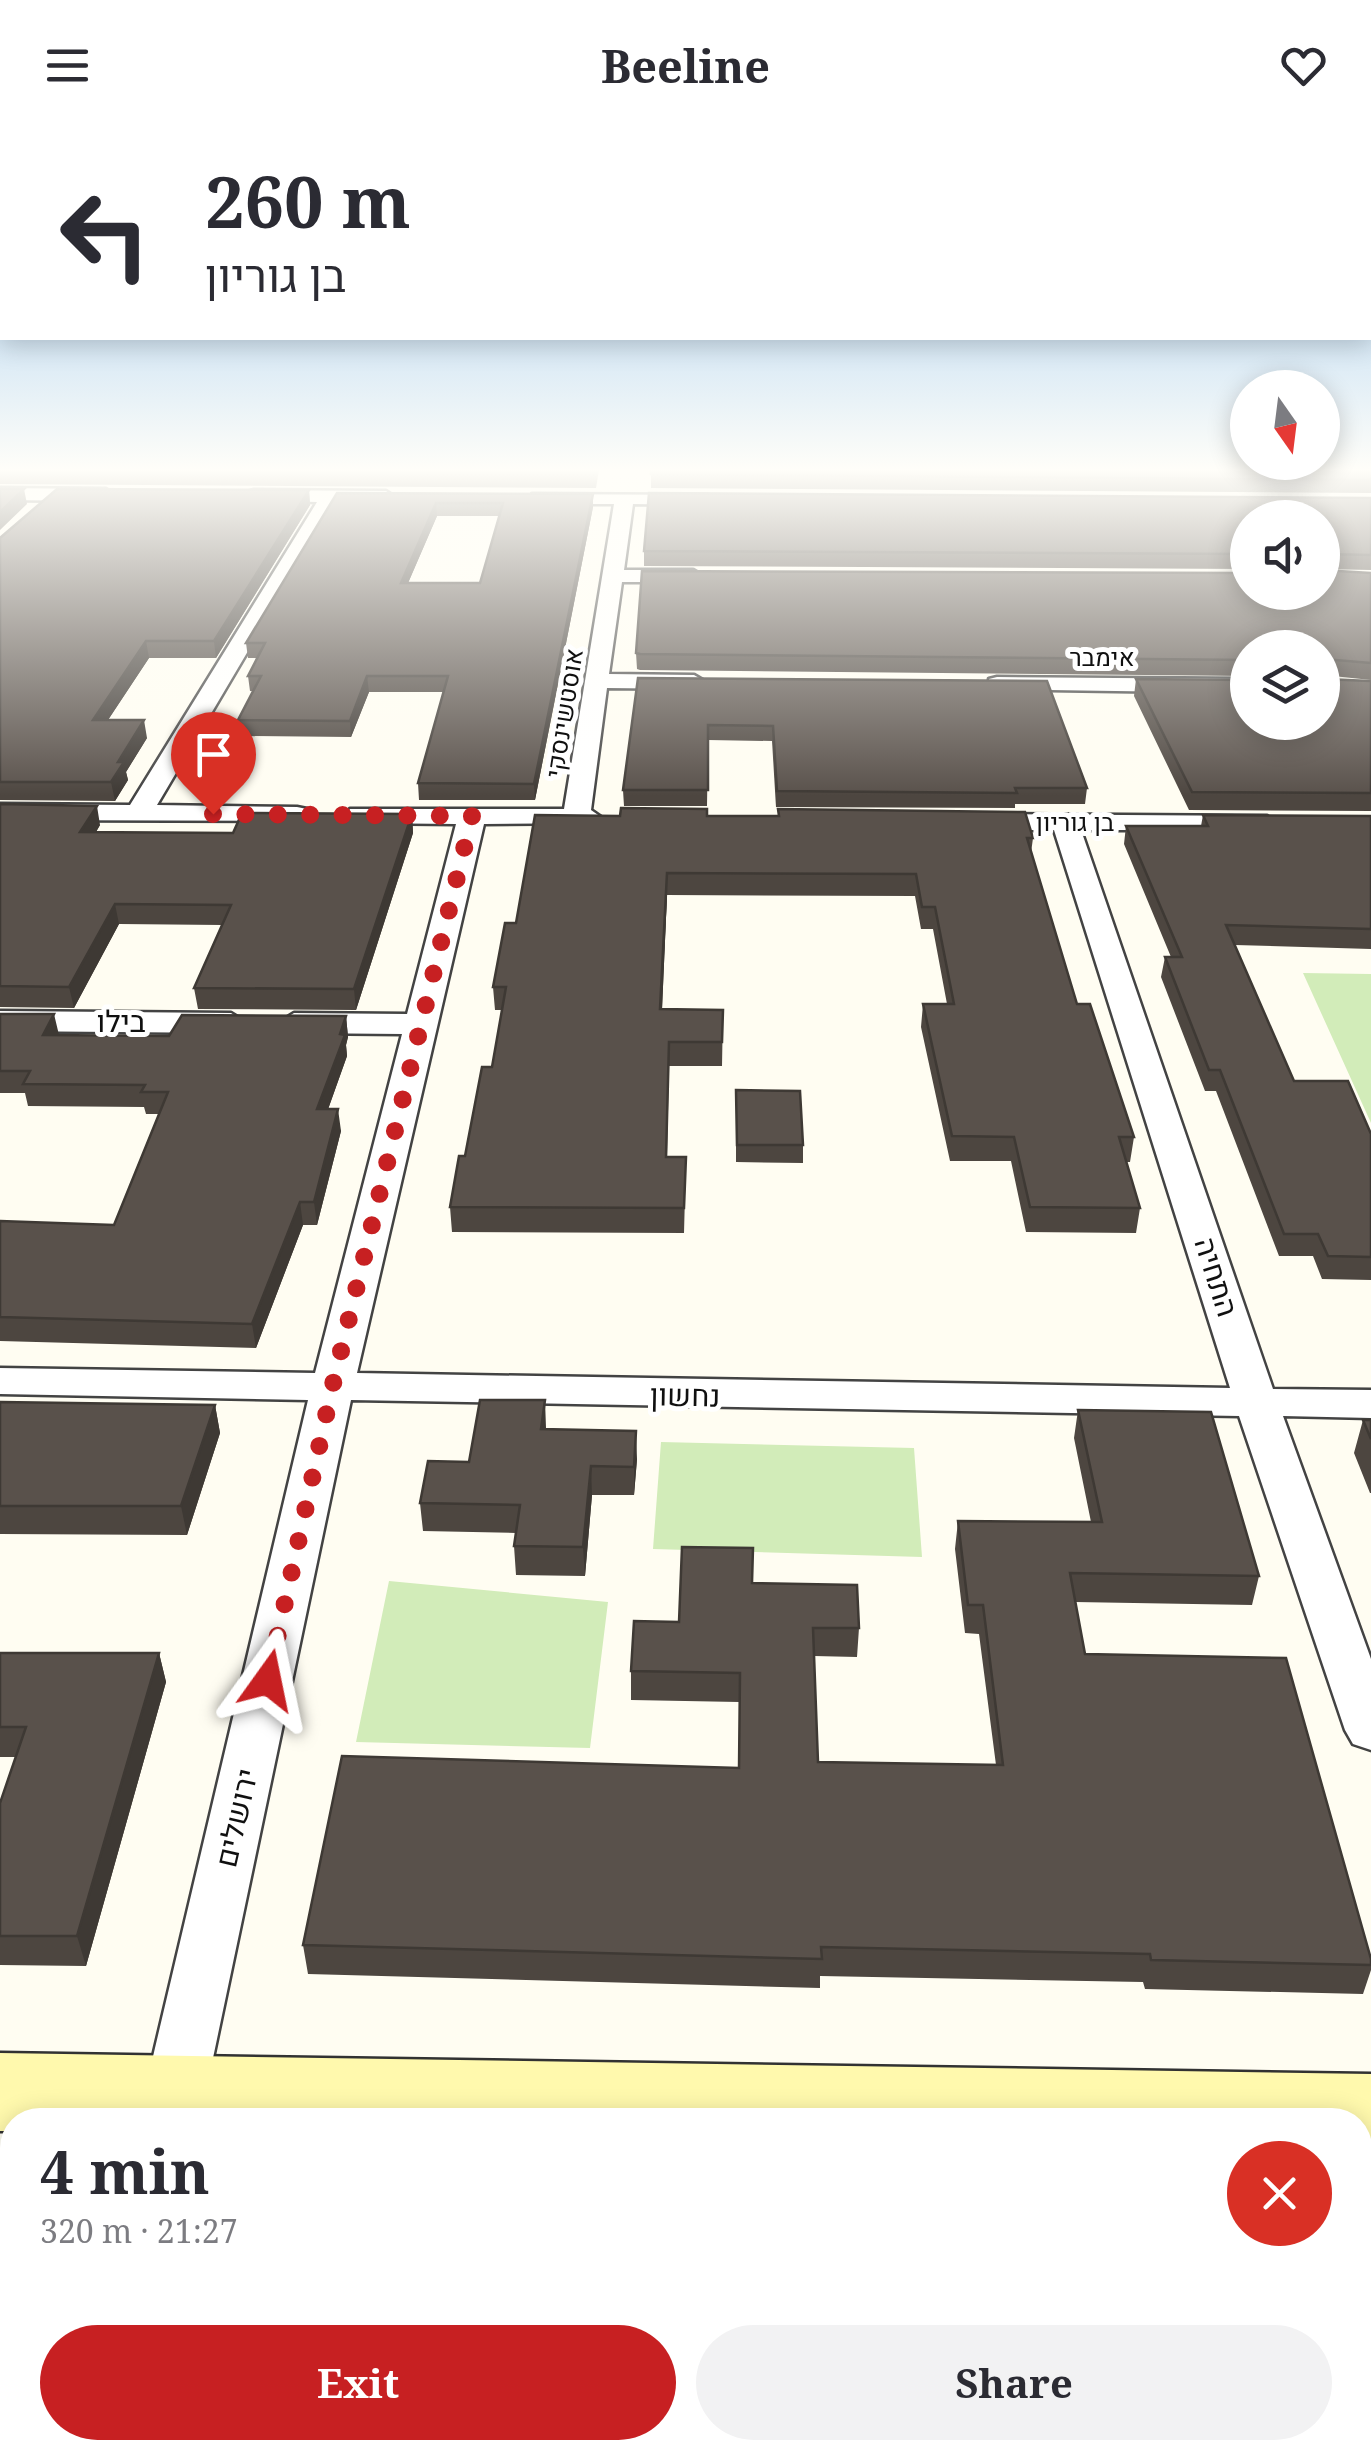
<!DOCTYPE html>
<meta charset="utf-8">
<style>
:root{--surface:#fff;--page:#f2f2f3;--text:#2b2b33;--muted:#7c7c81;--accent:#c72022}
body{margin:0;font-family:"Noto Serif",Heebo,serif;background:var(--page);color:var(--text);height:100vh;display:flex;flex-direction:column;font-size:38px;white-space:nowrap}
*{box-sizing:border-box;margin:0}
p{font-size:32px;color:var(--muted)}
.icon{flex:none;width:55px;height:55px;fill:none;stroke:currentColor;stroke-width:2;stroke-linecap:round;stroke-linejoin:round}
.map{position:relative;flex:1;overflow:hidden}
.details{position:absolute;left:0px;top:1978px;width:1372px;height:352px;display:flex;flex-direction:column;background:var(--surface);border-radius:40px 40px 0 0;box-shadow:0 5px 25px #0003}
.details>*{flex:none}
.top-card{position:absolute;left:0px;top:0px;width:1372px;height:210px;box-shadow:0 5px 25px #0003;background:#fff;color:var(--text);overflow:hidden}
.needle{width:65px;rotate:166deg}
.tools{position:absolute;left:1230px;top:240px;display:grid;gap:20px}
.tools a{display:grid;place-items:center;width:110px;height:110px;border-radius:50%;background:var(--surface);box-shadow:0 5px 25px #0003;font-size:50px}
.pin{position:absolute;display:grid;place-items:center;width:85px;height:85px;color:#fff;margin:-102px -42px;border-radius:50% 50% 50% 0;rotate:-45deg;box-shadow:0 0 10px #0007}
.pin .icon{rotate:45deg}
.me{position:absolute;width:110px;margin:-55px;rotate:12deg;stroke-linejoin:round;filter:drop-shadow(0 0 8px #0008)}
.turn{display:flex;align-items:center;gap:35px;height:210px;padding:0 40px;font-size:45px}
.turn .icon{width:130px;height:130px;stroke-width:2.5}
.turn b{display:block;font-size:70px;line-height:85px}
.round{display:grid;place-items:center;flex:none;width:105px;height:105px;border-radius:52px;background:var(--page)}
.head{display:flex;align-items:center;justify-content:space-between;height:170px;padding:0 40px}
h1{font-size:60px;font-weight:700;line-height:75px}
.button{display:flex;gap:20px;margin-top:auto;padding:20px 40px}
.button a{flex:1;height:115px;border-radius:60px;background:var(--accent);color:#fff;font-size:40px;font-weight:700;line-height:115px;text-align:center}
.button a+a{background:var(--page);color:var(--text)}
header{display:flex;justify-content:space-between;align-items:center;height:130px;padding:0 40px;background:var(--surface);font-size:45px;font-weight:700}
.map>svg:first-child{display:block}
.green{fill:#d2ecb9}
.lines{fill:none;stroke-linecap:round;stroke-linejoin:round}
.street-casing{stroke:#434343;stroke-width:5}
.secondary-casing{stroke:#323232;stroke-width:5}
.street{fill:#fff;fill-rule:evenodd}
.secondary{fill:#fff9ad;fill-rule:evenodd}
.wall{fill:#4d4640;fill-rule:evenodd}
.shaded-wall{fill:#3e3934}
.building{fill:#59514b;stroke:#3e3934;stroke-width:2.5;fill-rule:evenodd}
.route{stroke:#c72022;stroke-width:18;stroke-dasharray:0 32.4}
.labels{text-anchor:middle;stroke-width:10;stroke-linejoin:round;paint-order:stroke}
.far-street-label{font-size:25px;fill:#101010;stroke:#fff}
.street-label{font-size:30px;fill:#101010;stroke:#fff}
</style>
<header><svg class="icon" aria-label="menu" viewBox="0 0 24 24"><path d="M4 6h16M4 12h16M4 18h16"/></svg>Beeline<svg class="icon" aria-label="heart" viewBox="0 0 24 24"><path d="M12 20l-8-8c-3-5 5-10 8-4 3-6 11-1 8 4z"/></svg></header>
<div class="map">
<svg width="1371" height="2328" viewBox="0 0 1371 2328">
<rect width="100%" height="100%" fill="#fffdf2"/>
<path class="green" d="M1303 843 1371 844V993Z
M661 1312 914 1318 922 1427 653 1419Z
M389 1451 608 1472 590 1618 356 1612Z"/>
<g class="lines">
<g class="street-casing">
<path id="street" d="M0 358 106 359 115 365 106 371 0 370Z
M254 360 386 361 395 367 386 373 336 372 157 675 297 677 307 679 311 685 307 691 0 690V674L130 675 317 372 247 370V362Z
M532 364 708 365 710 369 701 375 633 374 624 440H693L703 446 693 452H622L609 544 694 545 706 552 694 559 607 558 591 680 601 687 597 693 484 694 357 1243 1230 1258 1054 700H975L961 692 975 684 1267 686 1271 692 1257 700H1081L1273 1259 1371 1260V1288L1283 1286 1371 1529V1620L1353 1614 1345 1600 1239 1286 351 1270 200 1990H138L308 1270 0 1264V1238L315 1243 402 904 294 903 278 893 294 883 407 884 456 694 360 693 350 691 346 685 350 679H564L614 374H539L530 368Z
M997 547 1248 549V563L989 559V549Z
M0 881 231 883 247 893 231 903 0 901Z
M50 2318H120L119 2328H47Z"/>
</g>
<g class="secondary-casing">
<path id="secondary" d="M0 1923 1371 1944V2024H1360V1990H12V2001H0Z
M0 2051 12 2052V2139H0Z
M1360 2077H1371V2167H1360Z"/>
</g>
<use href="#street" class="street"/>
<use href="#secondary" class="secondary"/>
</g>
<path class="wall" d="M0 340H599L596 358 0 354Z
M651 340H1371V363L651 358Z
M309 360 310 375 216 528H149L108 590 147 608 126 642 128 650 115 671 0 670V408Z
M337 363 593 377 535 670H419L418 653 444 562H369L351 607 241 606 238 590 253 561H250L248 546 257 528H248L246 513ZM437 386H499L480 453H408Z
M1371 368V440L1322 439V388H1248V439L644 436V421Z
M1371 443V550L1323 545V549L1371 551V681L1189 680 1134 566 1136 549 1322 592 1248 518V546L640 540 637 539 636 523Z
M638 548 1087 658 1085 674H1015V678L776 677 772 611 708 610 707 676H624L623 660Z
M0 674 100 695 96 702 233 703 412 684 413 703 356 880 198 879 194 858 222 795 119 794 74 878 0 877Z
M1203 685 1371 686V819L1235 815 1294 951 1371 1004V1150L1322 1149 1313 1126H1279L1216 961H1205L1161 847 1165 827H1171L1124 714 1126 696H1201Z
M707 686 1033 708 1031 723 1077 874 1134 1007 1130 1032H1126L1140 1078 1136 1103 1026 1102 1011 1031H950L921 897 923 874H947L933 799H921L915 766 667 765 662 879 723 880 722 936H669L667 1027H686L684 1103 452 1102 450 1077 492 937 502 880H495L493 857 516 793Z
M0 884 59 906H169L346 886 348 907 346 915 347 926 328 979 341 1001 317 1095H303L256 1218 0 1211V1091L114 1095 159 984H146L144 977 28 976 25 963H0Z
M736 960 803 1015V1033L736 1032Z
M0 1272 215 1275 220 1303 187 1405 0 1404Z
M1078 1280 1259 1446 1252 1475 1075 1472 1085 1524 1371 1829V1840L1363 1864 1145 1859 1143 1852 820 1846V1858L308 1844 303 1815 739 1638V1572L631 1570V1541L679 1492 752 1453 859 1498 857 1527 814 1526 818 1632 996 1635 979 1504 965 1503 955 1419 958 1391 1091 1392 1074 1308Z
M1363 1290H1371V1363H1370L1354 1323Z
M546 1299 637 1329 634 1365H592L585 1446 516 1445 514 1416 516 1403 423 1401 420 1373 469 1332Z
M0 1523H159L166 1552 86 1836 0 1835V1673L16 1627H0Z"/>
<path class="shaded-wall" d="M24 359 27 374 0 400V382Z
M309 360 310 375 216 528 214 511Z
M593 364V377L535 670 534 654Z
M436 373 437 386 402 467 401 453Z
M146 511 149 528 96 608 93 590Z
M367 546 369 562 351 607 350 591Z
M144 590 147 608 126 642 128 650 115 671 111 652 118 632Z
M97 676 100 695 84 722 80 702Z
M412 684 413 703 356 880 354 859Z
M667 743V765L661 903 660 879Z
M115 774 119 794 74 878 69 857Z
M54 884 59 905H43Z
M346 886 348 907 346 915 347 926 320 1002 317 979Z
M338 979 341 1001 317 1095 314 1072Z
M300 1072 303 1095 256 1218 252 1194Z
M545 1270 546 1298 542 1327 541 1299Z
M215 1275 220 1303 187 1405 181 1376Z
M636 1301 637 1329 634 1365V1337Z
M591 1336 592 1365 585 1446 583 1417Z
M159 1523 166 1552 86 1836 77 1806Z"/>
<path class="building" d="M0 340H597L596 344Z
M651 340H1371V350L651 344Z
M0 359H24L0 382Z
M57 359 309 360 214 511H146L93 590H144L118 632H124L111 652H0V408Z
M337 363 593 364 534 654 418 653 448 546H367L350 591 238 590 261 546H248L265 513H246ZM436 373H503L480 453H401Z
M649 363 1371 368V425L1325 424 1322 434V388H1248V424L644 421Z
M1322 440 1371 443V533L1325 529 1323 549 1371 551V663L1192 662 1136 549 1248 550V592H1322V518H1248V530L640 524 636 523 642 441 1248 443V462H1322Z
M638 548 1047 551 1087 658H1015L1017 663 777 661 773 596 708 595V660H623Z
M0 674 97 676 80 702 233 703 242 683 412 684 354 859 194 858 231 775 115 774 69 857 0 856Z
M621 678 707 679V686H779L778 679 1025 682 1033 708H1027L1077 874H1090L1134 1007H1119L1140 1078 1030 1077 1014 1007 952 1006 923 874H954L935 777H922L916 744 667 743 660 879 723 880 722 912H669L666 1027H686L684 1078 450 1077 459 1026H465L482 937H492L506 857H493L505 793H516L535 685 620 686Z
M1203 685 1371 686V799L1226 795 1294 951H1348L1371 1004V1127L1328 1126 1318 1104H1284L1220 940H1209L1165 827H1182L1126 696H1208Z
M0 884H54L43 905 169 906 182 885 346 886 340 904 345 905 317 979H338L314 1072H300L252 1194 0 1187V1091L114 1095 168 962H141L145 955 23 954 30 941H0Z
M736 960 800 961 803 1015H737Z
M480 1270H545L541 1299 636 1301 634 1337 591 1336 583 1417 514 1416 520 1375 420 1373 428 1331 469 1332Z
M0 1272 215 1275 181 1376H0Z
M1078 1280 1211 1282 1259 1446 1070 1443 1085 1524 1286 1528 1371 1829V1835L1151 1830 1150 1824 821 1817 822 1829 303 1815 342 1626 739 1638 740 1543 631 1541 634 1491 679 1492 682 1417 753 1418 752 1453 857 1455 859 1498H813L818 1632 1003 1635 983 1475H968L958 1391 1102 1392Z
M1363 1290H1371V1309Z
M0 1523H159L77 1806H0V1673L26 1597H0Z
M575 2318H1312L1314 2328H574Z"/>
<linearGradient id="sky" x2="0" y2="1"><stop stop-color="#93c4ef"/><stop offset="0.51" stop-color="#fffef9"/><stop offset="1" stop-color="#fffef9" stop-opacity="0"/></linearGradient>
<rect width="1371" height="666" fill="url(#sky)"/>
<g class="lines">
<path class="route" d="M213 684 472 686 332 1258 268 1550"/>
</g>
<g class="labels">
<g class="far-street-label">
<text x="1102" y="536">אימבר</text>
<text transform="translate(564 583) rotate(-81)" y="9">אוסטשינסקי</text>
<text x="1075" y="701">בן גוריון</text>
</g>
<g class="street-label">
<text x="121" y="902">בילו</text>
<text transform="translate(1216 1147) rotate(72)" y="10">התחיה</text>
<text transform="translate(685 1266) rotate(1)" y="10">נחשון</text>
<text transform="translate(237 1688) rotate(-77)" y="10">ירושלים</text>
</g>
</g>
</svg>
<div class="tools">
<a><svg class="needle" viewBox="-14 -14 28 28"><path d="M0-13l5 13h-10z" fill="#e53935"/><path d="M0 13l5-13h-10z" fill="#7c7c81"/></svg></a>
<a><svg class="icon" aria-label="sound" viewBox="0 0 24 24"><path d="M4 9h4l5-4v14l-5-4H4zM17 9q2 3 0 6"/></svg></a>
<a><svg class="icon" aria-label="layers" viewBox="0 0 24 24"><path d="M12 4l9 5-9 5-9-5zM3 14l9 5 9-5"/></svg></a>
</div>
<div class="pin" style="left:213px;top:684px;background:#d93025"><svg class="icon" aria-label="arrive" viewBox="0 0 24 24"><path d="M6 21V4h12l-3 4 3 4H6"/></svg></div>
<svg class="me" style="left:268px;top:1550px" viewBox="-20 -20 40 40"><path d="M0-17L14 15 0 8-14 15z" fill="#c72022" stroke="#fff" stroke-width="4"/></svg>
<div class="top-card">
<div class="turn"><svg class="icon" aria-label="left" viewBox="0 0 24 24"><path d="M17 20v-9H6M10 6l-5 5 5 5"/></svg><div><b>260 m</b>בן גוריון</div></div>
</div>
<section class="details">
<div class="head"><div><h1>4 min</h1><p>320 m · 21:27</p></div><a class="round" style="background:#d93025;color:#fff"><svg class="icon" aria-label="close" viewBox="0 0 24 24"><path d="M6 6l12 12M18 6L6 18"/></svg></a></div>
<div class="button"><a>Exit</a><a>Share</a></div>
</section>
</div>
